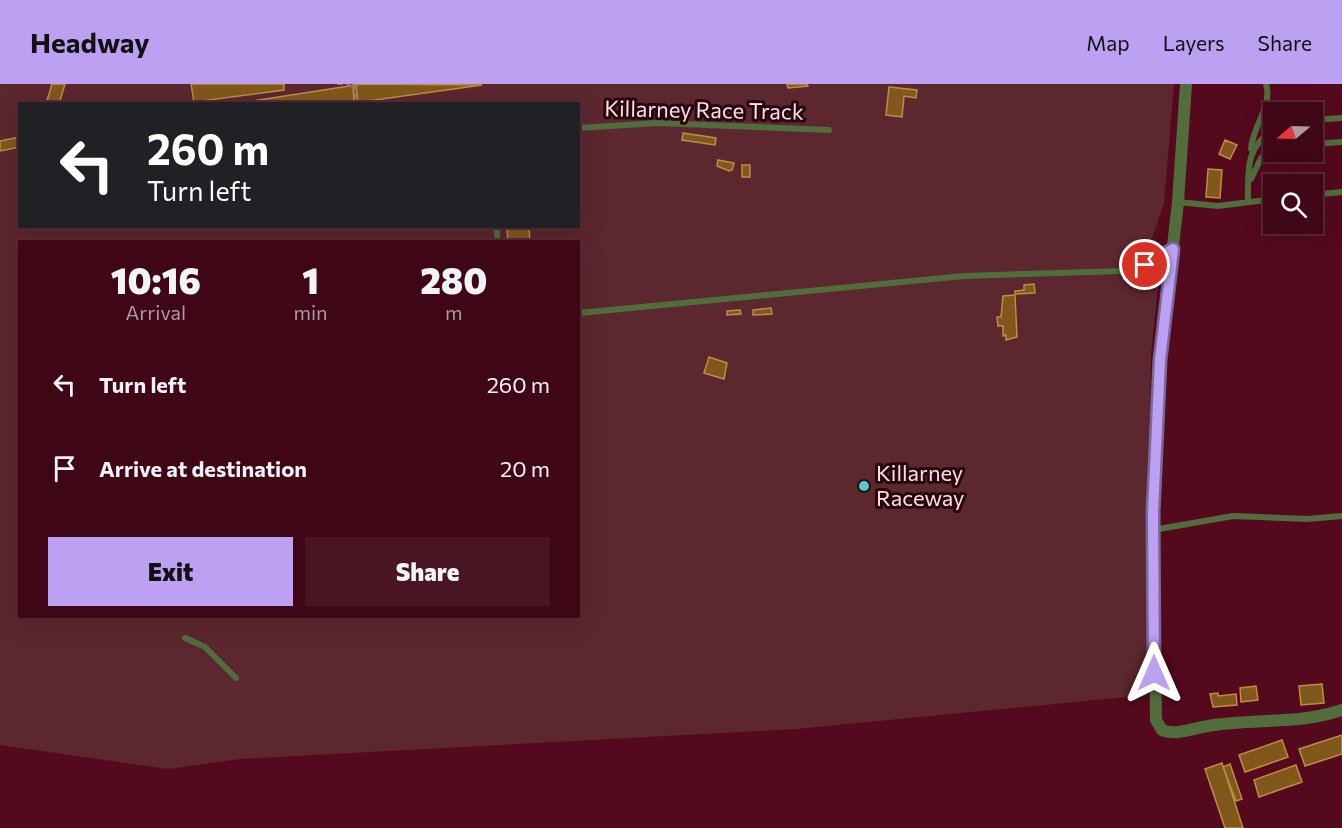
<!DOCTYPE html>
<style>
:root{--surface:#3f0716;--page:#4a1523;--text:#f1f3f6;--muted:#ad99a1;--line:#582835;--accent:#bca0f2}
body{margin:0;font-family:Commissioner,sans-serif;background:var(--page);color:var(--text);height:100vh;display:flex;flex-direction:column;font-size:22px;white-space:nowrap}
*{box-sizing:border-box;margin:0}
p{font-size:20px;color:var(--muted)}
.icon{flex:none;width:33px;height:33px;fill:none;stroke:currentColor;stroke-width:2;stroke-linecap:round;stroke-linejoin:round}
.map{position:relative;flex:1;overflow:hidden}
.details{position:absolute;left:18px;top:156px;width:562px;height:378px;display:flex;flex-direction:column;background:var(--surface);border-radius:0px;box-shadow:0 6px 24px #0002,0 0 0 2px var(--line)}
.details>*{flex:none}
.guide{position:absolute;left:18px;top:18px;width:562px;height:126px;border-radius:0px;box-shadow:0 6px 24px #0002,0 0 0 2px var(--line);background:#202124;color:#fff;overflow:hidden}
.needle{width:39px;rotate:251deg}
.controls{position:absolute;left:1263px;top:18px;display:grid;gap:12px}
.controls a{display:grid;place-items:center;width:60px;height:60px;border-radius:0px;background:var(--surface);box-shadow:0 6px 24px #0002,0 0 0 2px var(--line);font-size:30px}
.pin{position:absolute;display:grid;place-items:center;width:51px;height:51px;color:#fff;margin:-26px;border:3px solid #fff;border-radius:50%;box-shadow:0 2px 6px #0007}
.me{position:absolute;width:66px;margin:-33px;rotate:0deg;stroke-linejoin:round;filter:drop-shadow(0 0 4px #0008)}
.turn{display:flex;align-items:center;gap:21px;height:126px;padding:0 30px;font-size:27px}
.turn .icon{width:78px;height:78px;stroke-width:2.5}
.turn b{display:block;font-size:42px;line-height:51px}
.eta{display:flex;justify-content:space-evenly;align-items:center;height:102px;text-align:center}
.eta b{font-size:36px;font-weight:800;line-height:42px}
.action{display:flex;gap:12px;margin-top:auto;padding:12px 30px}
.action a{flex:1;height:69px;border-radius:0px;background:var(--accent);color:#111;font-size:24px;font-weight:800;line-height:69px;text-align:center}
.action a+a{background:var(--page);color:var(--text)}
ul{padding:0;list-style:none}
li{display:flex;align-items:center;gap:18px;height:84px;padding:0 30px}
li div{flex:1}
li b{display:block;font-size:22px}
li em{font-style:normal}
header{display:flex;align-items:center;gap:36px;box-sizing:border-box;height:84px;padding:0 30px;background:var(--accent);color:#111}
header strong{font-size:28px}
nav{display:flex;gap:33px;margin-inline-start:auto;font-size:21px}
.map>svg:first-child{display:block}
.green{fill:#5c272f;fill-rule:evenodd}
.building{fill:#80581b;stroke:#bf8c47;stroke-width:1.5}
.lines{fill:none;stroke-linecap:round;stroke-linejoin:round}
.path{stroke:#a36e7a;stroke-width:2;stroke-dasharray:6 3;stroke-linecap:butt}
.service{stroke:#526d3d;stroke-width:6}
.minor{stroke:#526d3d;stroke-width:12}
.route-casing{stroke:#7a689d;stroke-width:15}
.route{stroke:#bca0f2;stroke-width:10}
.poi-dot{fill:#53cdca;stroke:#27080e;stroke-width:2}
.labels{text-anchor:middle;stroke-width:6;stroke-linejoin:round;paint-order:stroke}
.street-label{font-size:22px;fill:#fde0e2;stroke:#27080e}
.poi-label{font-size:22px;fill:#fde0e2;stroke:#27080e;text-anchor:start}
</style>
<header>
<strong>Headway</strong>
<nav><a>Map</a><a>Layers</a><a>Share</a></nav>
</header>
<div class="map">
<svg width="1342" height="744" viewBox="0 0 1342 744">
<rect width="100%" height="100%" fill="#54091d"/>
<path class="green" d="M0 0H1174L1164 119 1148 166 1143 170 1159 191 1151 271 1147 611 796 645 240 675 168 685 0 661ZM20 20H579V142H20ZM20 158H579V532H20Z"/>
<path class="building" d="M52 0H65L59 20H46Z
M191 0H284V6L194 18Z
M353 0H356L358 20H354Z
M362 0 482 1 346 20H233Z
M787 0H807L808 2 788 4Z
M889 3 917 6 916 14 904 12 902 33 886 31Z
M683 49 716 54 715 61 682 56Z
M20 53V63L0 67V57Z
M1225 56 1237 61 1230 75 1219 70Z
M718 76 734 79 732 86 729 87 717 82Z
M742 81H750V93H742Z
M1208 85 1222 86 1220 114 1206 113Z
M507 142H529L530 158H508Z
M1034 200 1035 209 1015 210V207L1024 206V201Z
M1015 211 1017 253 1006 256V251L1003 252V242H998L997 233H1001L1003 212Z
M771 224 772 230 753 231V226Z
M740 226 741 230 727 231V227Z
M709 273 727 279 724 295 704 289Z
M1322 600 1324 619 1301 621 1299 602Z
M1256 602 1258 616 1241 618 1240 604Z
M1218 609V612L1236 610 1237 621 1213 623 1210 610Z
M1342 651V670L1305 682 1299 665Z
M1282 656 1288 673 1245 688 1239 671Z
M1222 679 1243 744H1225L1205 685Z
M1230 680 1242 715 1236 717 1223 683Z
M1296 681 1302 698 1259 713 1254 696Z"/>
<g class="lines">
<path class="path" d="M337 0H350
M354 0 356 20"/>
<path class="service" d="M1312 36 1342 34
M579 44 657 39 829 46
M1312 60 1342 58
M1251 65C1252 43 1273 22 1266 0
M1251 95 1261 74 1274 66
M1312 111 1342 108
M1178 118 1218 122 1274 115
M1248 118C1248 86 1245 64 1274 45
M496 142 498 158
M579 229 964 192 1123 187 1145 181 1171 166
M1153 446 1233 432 1307 435 1342 432
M185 554 205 563 236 594"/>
<path class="minor" d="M1186 0 1178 118 1160 276 1153 429 1156 636 1162 646C1175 652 1194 644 1208 642 1252 634 1299 641 1342 626"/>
</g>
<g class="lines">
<g class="route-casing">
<path id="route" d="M1145 181 1173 165 1160 276 1153 429 1154 589"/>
</g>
<use href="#route" class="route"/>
</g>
<circle class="poi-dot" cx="864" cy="402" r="6"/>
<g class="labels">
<g class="street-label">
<text transform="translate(704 26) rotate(1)" y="8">Killarney Race Track</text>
</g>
<g class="poi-label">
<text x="876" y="397">Killarney<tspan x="876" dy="25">Raceway</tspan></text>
</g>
</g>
</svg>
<div class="controls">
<a><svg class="needle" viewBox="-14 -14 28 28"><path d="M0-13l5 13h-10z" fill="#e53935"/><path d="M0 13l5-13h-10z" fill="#ad99a1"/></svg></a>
<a><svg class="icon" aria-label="search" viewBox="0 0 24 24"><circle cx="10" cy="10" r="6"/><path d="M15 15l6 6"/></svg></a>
</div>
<div class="pin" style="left:1145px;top:181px;background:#d93025"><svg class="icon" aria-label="arrive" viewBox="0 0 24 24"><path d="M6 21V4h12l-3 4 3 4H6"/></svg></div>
<svg class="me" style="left:1154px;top:589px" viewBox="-20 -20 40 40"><path d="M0-17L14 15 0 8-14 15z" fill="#bca0f2" stroke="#fff" stroke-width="4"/></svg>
<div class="guide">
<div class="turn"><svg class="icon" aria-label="left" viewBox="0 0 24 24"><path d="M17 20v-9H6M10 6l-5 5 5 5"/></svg><div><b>260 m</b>Turn left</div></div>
</div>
<section class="details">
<div class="eta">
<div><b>10:16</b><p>Arrival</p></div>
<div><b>1</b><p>min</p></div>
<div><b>280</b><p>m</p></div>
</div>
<ul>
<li><svg class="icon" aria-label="left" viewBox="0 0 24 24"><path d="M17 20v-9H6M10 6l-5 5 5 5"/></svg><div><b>Turn left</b></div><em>260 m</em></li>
<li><svg class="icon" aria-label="arrive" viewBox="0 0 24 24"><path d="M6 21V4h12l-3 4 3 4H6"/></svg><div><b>Arrive at destination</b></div><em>20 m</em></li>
</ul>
<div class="action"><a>Exit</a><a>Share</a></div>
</section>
</div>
